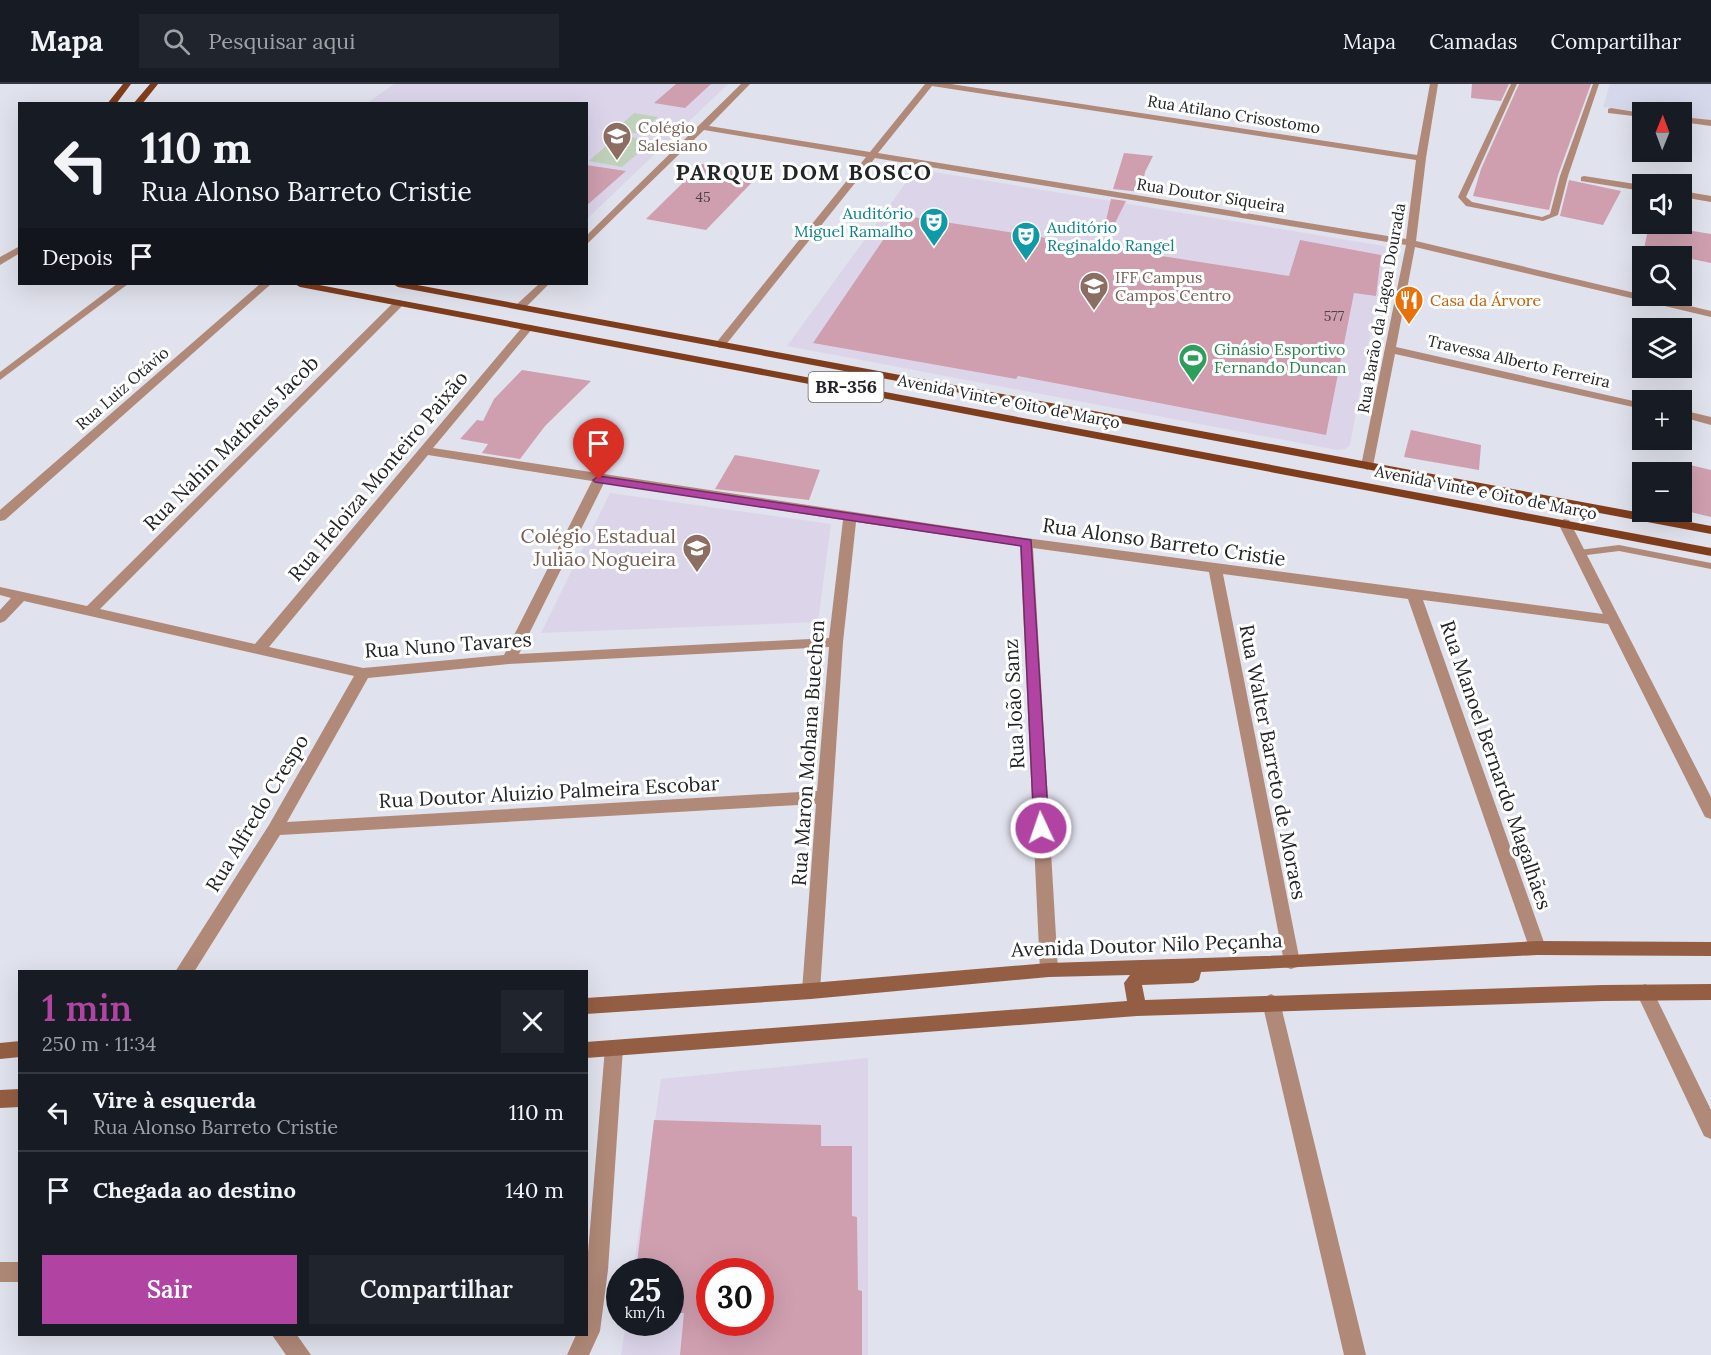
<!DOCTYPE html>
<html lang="pt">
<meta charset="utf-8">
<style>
:root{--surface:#171b24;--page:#20242c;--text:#f1f3f6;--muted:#9ea1a6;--line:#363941;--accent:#b144a2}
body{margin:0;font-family:Lora,serif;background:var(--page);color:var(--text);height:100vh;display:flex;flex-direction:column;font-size:22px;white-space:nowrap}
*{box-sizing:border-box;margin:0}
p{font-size:20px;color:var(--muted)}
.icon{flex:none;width:33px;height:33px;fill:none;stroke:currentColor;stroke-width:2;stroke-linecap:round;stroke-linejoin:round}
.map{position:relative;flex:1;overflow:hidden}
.panel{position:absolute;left:18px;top:886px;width:570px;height:366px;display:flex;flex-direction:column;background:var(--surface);border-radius:0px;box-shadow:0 6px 24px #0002}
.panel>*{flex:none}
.top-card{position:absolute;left:18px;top:18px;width:570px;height:183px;border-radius:0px;box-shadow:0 6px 24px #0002;background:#171b24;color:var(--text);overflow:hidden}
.needle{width:39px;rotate:1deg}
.tools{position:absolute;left:1632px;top:18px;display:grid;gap:12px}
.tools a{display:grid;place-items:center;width:60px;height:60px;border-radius:0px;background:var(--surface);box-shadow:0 6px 24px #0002;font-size:30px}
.speed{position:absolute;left:606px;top:1174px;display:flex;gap:12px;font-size:30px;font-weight:700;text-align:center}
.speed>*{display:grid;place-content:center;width:78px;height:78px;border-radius:50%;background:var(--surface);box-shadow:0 6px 24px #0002;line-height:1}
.speed small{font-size:15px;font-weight:400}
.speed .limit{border:9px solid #d22;background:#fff;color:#111}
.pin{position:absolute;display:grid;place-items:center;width:51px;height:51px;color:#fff;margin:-62px -26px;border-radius:50% 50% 50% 0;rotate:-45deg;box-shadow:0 0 6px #0007}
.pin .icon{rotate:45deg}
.me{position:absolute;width:66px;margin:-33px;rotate:357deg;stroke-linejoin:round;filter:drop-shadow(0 0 4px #0008)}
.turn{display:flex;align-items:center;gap:21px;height:126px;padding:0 24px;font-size:27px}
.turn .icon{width:78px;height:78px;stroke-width:2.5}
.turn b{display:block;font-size:42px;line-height:51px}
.then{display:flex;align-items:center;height:57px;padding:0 24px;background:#0003;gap:12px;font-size:22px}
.round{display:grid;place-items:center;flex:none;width:63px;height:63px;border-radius:0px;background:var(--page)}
.head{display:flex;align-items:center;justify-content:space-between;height:102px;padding:0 24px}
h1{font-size:36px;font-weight:600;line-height:45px;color:var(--accent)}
.button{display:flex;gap:12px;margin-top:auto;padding:12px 24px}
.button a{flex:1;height:69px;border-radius:0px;background:var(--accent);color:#fff;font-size:24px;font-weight:600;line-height:69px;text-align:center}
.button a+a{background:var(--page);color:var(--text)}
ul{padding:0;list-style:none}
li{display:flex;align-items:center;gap:18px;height:78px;padding:0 24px;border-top:2px solid var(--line)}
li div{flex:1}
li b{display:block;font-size:22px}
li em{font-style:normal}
header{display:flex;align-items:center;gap:36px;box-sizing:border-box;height:84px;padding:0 30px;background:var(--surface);border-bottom:2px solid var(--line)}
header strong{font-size:28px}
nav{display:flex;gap:33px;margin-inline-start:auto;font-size:21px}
.search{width:420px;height:54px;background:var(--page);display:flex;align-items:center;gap:15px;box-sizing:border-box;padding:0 21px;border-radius:0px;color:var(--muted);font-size:22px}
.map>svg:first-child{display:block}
.built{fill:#d5d7ea}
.education{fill:#dcd5ea;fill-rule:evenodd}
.green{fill:#bfd1ba}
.building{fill:#cf9faf;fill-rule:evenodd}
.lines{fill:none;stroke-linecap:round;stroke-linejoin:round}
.lane{fill:#b08978;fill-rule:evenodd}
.street{fill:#b08978;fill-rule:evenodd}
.secondary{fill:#945e44;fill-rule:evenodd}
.primary{fill:#7f3d1c;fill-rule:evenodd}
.route{fill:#b144a2;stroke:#732c69;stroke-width:1.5}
.labels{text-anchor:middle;stroke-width:6;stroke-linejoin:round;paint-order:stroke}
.far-number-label{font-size:14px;fill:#4e434a}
.far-street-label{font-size:16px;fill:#232428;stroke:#fff}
.far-education-label{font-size:16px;fill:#785e54;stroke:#fff;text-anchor:start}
.far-culture-label{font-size:16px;fill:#0d838f;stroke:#fff;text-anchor:end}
.far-food-label{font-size:16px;fill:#c56008;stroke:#fff;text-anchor:start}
.far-leisure-label{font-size:16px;fill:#27864d;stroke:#fff;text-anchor:start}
.shield{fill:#fff;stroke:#656668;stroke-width:1.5}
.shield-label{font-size:18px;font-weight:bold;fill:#232428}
.street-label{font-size:20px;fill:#232428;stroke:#fff}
.education-label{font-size:20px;fill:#785e54;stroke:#fff;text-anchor:end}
.far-district-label{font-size:22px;font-weight:bold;letter-spacing:1.5px;fill:#232428;stroke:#fff}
</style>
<header>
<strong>Mapa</strong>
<div class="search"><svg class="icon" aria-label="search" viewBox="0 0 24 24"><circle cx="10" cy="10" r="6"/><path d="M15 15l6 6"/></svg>Pesquisar aqui</div>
<nav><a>Mapa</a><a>Camadas</a><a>Compartilhar</a></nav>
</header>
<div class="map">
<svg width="1711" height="1271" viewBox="0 0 1711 1271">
<rect width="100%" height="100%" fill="#e0e2ed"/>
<path class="built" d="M1610 0H1711V37L1682 33V28H1644L1603 23Z"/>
<path class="education" d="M394 0H728L587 135 586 20H366Z
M916 85 1384 162 1386 166 1350 361 1345 365 1337 366 787 262Z
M610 409 831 440 818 538 541 549Z
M868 974V1271H621L626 1239H670V1188H633L661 995ZM710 1188H760V1239H710Z"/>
<path class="green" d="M634 29 658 33 640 50 615 46Z
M618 51 652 57 622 83 589 77Z"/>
<path class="building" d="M676 0H711L685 24 654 19Z
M1472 0H1509L1501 17 1471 14Z
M1519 0H1591L1558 91 1549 126 1473 112 1481 85Z
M1124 69 1153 72 1145 88 1141 108 1113 105Z
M702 80 760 90 706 146 646 135Z
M586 81 626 87 586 122Z
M1569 96 1621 107 1603 141 1560 132Z
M1111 115 1126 117 1111 147 1104 145Z
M900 131 1289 192 1300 156 1381 171 1376 212 1354 209 1326 351 1018 292 1016 295 813 259Z
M1649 140 1711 150V179L1644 165Z
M522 286 591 297 545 342 520 375 482 369 488 360 460 355 477 336 483 337 494 315Z
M1411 346 1481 361 1479 386 1404 373Z
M735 371 820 386 809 416 715 405Z
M1682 379 1711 386V433L1682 426Z
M654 1036 821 1041V1062H852V1132L857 1133 858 1206 862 1207V1271H680L684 1229H670V1188H636ZM710 1188H760V1239H710Z"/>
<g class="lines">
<path class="lane" d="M1511 0H1517L1466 113 1472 118 1542 133 1550 130 1560 92 1593 0H1599L1568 92 1558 131 1543 137 1466 122 1458 113Z
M1619 461 1711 479V485L1619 467 1579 472 1574 469 1579 466Z"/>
<path class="street" d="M741 0H750L709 42 870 68 925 0H951L1417 71 1430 0H1438L1426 74 1416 157 1711 227V233L1415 163 1396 263 1642 319V325L1395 270 1373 382 1367 386 1361 382 1406 161 875 74 724 263 720 264 714 261 716 259 866 73 704 46 586 161V152ZM932 2 1416 76 1406 155 878 69Z
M1611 24 1642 29V33L1608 29V25Z
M1682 33 1711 36V42L1682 38Z
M1584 92 1642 101V107L1581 97V93Z
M1682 107 1711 112V118L1682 113Z
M20 162V169L0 181V173Z
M117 200H128L0 296V288Z
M260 200H271L5 436 0 437V426Z
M539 200H549L524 225H516V221Z
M399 216 404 219 403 221 100 525 255 560 524 241H532V245L433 364 1018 453 1603 530 1558 439 1564 435 1569 436 1711 713V735L1705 733 1703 729 1608 540 1423 516 1546 864 1543 869 1537 871 1531 869 1408 515 1223 490 1300 878 1297 883 1291 885 1285 883 1209 488 1033 464 1058 886 1055 891 1049 893 1043 891 1040 886 1020 462 856 438 843 558 820 907 817 912 811 915 805 912 802 907 816 720 280 751 194 888H175L269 741 354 592 24 517 5 537 0 539V526L11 514 0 511V503L87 522 395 217ZM428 371 592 397 504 571 363 584 269 563ZM604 399 843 436 829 554 519 570ZM829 563 817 707 287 738 368 594 509 580Z
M1682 326 1711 333V341L1682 333Z
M1645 900 1651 903 1711 1026V1055L1704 1052 1636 908 1639 903Z
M1271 910 1277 913 1280 918 1366 1271H1344L1262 918 1265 913Z
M614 956 621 958 623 964 608 1186 600 1247 589 1271H567L576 1251H586V1193L605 964 607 958Z
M0 1178H20V1198H0Z
M272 1251H297L311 1271H286Z"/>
<path class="secondary" d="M1537 857 1711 858V872L1537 871 1201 888 1199 896 1193 899 1142 901 1145 916 1603 901 1711 900V916L1603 917 1137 932 586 974V958L1127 917 1124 899 1130 891 1049 893 811 915 586 930V914L811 899 1049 879 1291 871Z
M20 957V973L0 975V959Z
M20 1005V1023L0 1024V1006Z"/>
<path class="primary" d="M123 0H131L116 20H107Z
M150 0H158L142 20H133Z
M295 200H314L1711 464V472L300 203Z
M393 200H412L1711 442V450L398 203Z"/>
</g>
<path class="route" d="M599 392 1031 456 1049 744 1047 748H1036L1034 744 1021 462 595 398 593 396Z"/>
<defs>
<g id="school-pin" transform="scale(1.5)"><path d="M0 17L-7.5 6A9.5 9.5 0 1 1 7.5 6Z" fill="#8d6e63" stroke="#fff"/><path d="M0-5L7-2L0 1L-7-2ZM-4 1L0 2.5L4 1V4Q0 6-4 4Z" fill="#fff"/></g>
<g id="theatre-pin" transform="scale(1.5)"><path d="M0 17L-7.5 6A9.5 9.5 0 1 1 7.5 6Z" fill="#0f9aa8" stroke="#fff"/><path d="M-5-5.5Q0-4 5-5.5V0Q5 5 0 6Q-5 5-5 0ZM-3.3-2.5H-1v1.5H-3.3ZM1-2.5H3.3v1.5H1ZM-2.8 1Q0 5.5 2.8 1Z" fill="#fff"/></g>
<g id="university-pin" transform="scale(1.5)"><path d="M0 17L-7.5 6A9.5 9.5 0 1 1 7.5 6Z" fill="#8d6e63" stroke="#fff"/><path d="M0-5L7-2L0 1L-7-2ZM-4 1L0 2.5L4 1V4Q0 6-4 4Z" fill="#fff"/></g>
<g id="restaurant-pin" transform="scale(1.5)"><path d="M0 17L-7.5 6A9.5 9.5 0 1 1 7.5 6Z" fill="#e8710a" stroke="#fff"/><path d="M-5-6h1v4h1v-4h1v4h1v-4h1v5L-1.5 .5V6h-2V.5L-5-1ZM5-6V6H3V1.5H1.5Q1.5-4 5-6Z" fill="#fff"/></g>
<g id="stadium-pin" transform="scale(1.5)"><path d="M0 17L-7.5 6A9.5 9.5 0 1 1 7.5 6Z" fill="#2e9e5b" stroke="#fff"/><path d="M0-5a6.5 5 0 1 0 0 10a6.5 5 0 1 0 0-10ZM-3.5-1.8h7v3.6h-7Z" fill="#fff"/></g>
</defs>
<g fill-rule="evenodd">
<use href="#school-pin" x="617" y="52"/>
<use href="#theatre-pin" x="934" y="138"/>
<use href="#theatre-pin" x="1026" y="152"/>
<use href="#university-pin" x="1094" y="202"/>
<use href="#restaurant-pin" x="1409" y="216"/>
<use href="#stadium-pin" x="1193" y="274"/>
<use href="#school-pin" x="697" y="464"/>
</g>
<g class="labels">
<g class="far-number-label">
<text x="703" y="118">45</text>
<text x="1334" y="237">577</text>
</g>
<g class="far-street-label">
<text transform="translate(1234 30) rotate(9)" y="6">Rua Atilano Crisostomo</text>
<text transform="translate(1211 111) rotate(9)" y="6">Rua Doutor Siqueira</text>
<text transform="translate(1381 224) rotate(-80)" y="6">Rua Barão da Lagoa Dourada</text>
<text transform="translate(1519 277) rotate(13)" y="6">Travessa Alberto Ferreira</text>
<text transform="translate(122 304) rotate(-41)" y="6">Rua Luiz Otávio</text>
<text transform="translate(1009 317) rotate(11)" y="6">Avenida Vinte e Oito de Março</text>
<text transform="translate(1486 408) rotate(11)" y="6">Avenida Vinte e Oito de Março</text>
</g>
<g class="far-education-label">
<text x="638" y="49">Colégio<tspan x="638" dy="18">Salesiano</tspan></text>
<text x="1115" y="199">IFF Campus<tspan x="1115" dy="18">Campos Centro</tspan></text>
</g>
<g class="far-culture-label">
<text x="913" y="135">Auditório<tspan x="913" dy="18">Miguel Ramalho</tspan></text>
<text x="1047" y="149" text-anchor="start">Auditório<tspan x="1047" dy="18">Reginaldo Rangel</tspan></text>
</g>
<g class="far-food-label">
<text x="1430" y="222">Casa da Árvore</text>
</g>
<g class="far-leisure-label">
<text x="1214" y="271">Ginásio Esportivo<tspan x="1214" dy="18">Fernando Duncan</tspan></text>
</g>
<rect class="shield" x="808.5" y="288" width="75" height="30" rx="4.5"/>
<g class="shield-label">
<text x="846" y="309">BR-356</text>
</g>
<g class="street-label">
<text transform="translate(231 359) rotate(-45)" y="7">Rua Nahin Matheus Jacob</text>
<text transform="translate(378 392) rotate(-50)" y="7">Rua Heloiza Monteiro Paixão</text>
<text transform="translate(1164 458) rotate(8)" y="7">Rua Alonso Barreto Cristie</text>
<text transform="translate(448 561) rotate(-4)" y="7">Rua Nuno Tavares</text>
<text transform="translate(1014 620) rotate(-93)" y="7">Rua João Sanz</text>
<text transform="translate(808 669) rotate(-86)" y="7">Rua Maron Mohana Buechen</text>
<text transform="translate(1273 678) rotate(79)" y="7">Rua Walter Barreto de Moraes</text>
<text transform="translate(1496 681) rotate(71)" y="7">Rua Manoel Bernardo Magalhães</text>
<text transform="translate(549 708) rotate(-3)" y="7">Rua Doutor Aluizio Palmeira Escobar</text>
<text transform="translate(257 729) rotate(-59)" y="7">Rua Alfredo Crespo</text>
<text transform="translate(1147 861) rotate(-2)" y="7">Avenida Doutor Nilo Peçanha</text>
</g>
<g class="education-label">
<text x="676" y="459">Colégio Estadual<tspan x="676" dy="23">Julião Nogueira</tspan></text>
</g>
<g class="far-district-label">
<text x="804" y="96">PARQUE DOM BOSCO</text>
</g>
</g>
</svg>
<div class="tools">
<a><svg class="needle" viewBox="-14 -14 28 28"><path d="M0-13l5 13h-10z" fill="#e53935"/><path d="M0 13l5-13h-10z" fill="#9ea1a6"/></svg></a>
<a><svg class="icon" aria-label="sound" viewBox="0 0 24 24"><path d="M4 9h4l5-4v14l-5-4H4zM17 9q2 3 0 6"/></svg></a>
<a><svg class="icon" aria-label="search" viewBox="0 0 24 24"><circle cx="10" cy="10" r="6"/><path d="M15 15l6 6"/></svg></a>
<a><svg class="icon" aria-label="layers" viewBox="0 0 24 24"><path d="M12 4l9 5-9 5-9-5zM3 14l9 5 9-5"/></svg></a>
<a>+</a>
<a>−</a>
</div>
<div class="speed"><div>25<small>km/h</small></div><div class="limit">30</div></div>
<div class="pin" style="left:599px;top:396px;background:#d93025"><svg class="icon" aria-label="arrive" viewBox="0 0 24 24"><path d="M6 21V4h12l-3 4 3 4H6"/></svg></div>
<svg class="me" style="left:1041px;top:744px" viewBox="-20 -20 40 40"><circle r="17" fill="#b144a2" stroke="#fff" stroke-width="3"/><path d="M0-11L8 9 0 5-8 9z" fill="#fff"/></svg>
<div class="top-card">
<div class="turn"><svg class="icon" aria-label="left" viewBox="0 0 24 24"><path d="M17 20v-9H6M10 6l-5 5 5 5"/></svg><div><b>110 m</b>Rua Alonso Barreto Cristie</div></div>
<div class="then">Depois<svg class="icon" aria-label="arrive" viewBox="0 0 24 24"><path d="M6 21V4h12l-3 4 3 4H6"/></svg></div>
</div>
<section class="panel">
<div class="head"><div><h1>1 min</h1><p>250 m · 11:34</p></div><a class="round"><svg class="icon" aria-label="close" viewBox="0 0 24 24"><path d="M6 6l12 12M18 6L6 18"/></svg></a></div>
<ul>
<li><svg class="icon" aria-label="left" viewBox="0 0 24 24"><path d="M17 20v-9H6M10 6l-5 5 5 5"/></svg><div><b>Vire à esquerda</b><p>Rua Alonso Barreto Cristie</p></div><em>110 m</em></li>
<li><svg class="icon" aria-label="arrive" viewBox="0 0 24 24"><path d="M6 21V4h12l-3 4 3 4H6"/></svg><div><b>Chegada ao destino</b></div><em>140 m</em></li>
</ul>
<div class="button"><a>Sair</a><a>Compartilhar</a></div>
</section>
</div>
